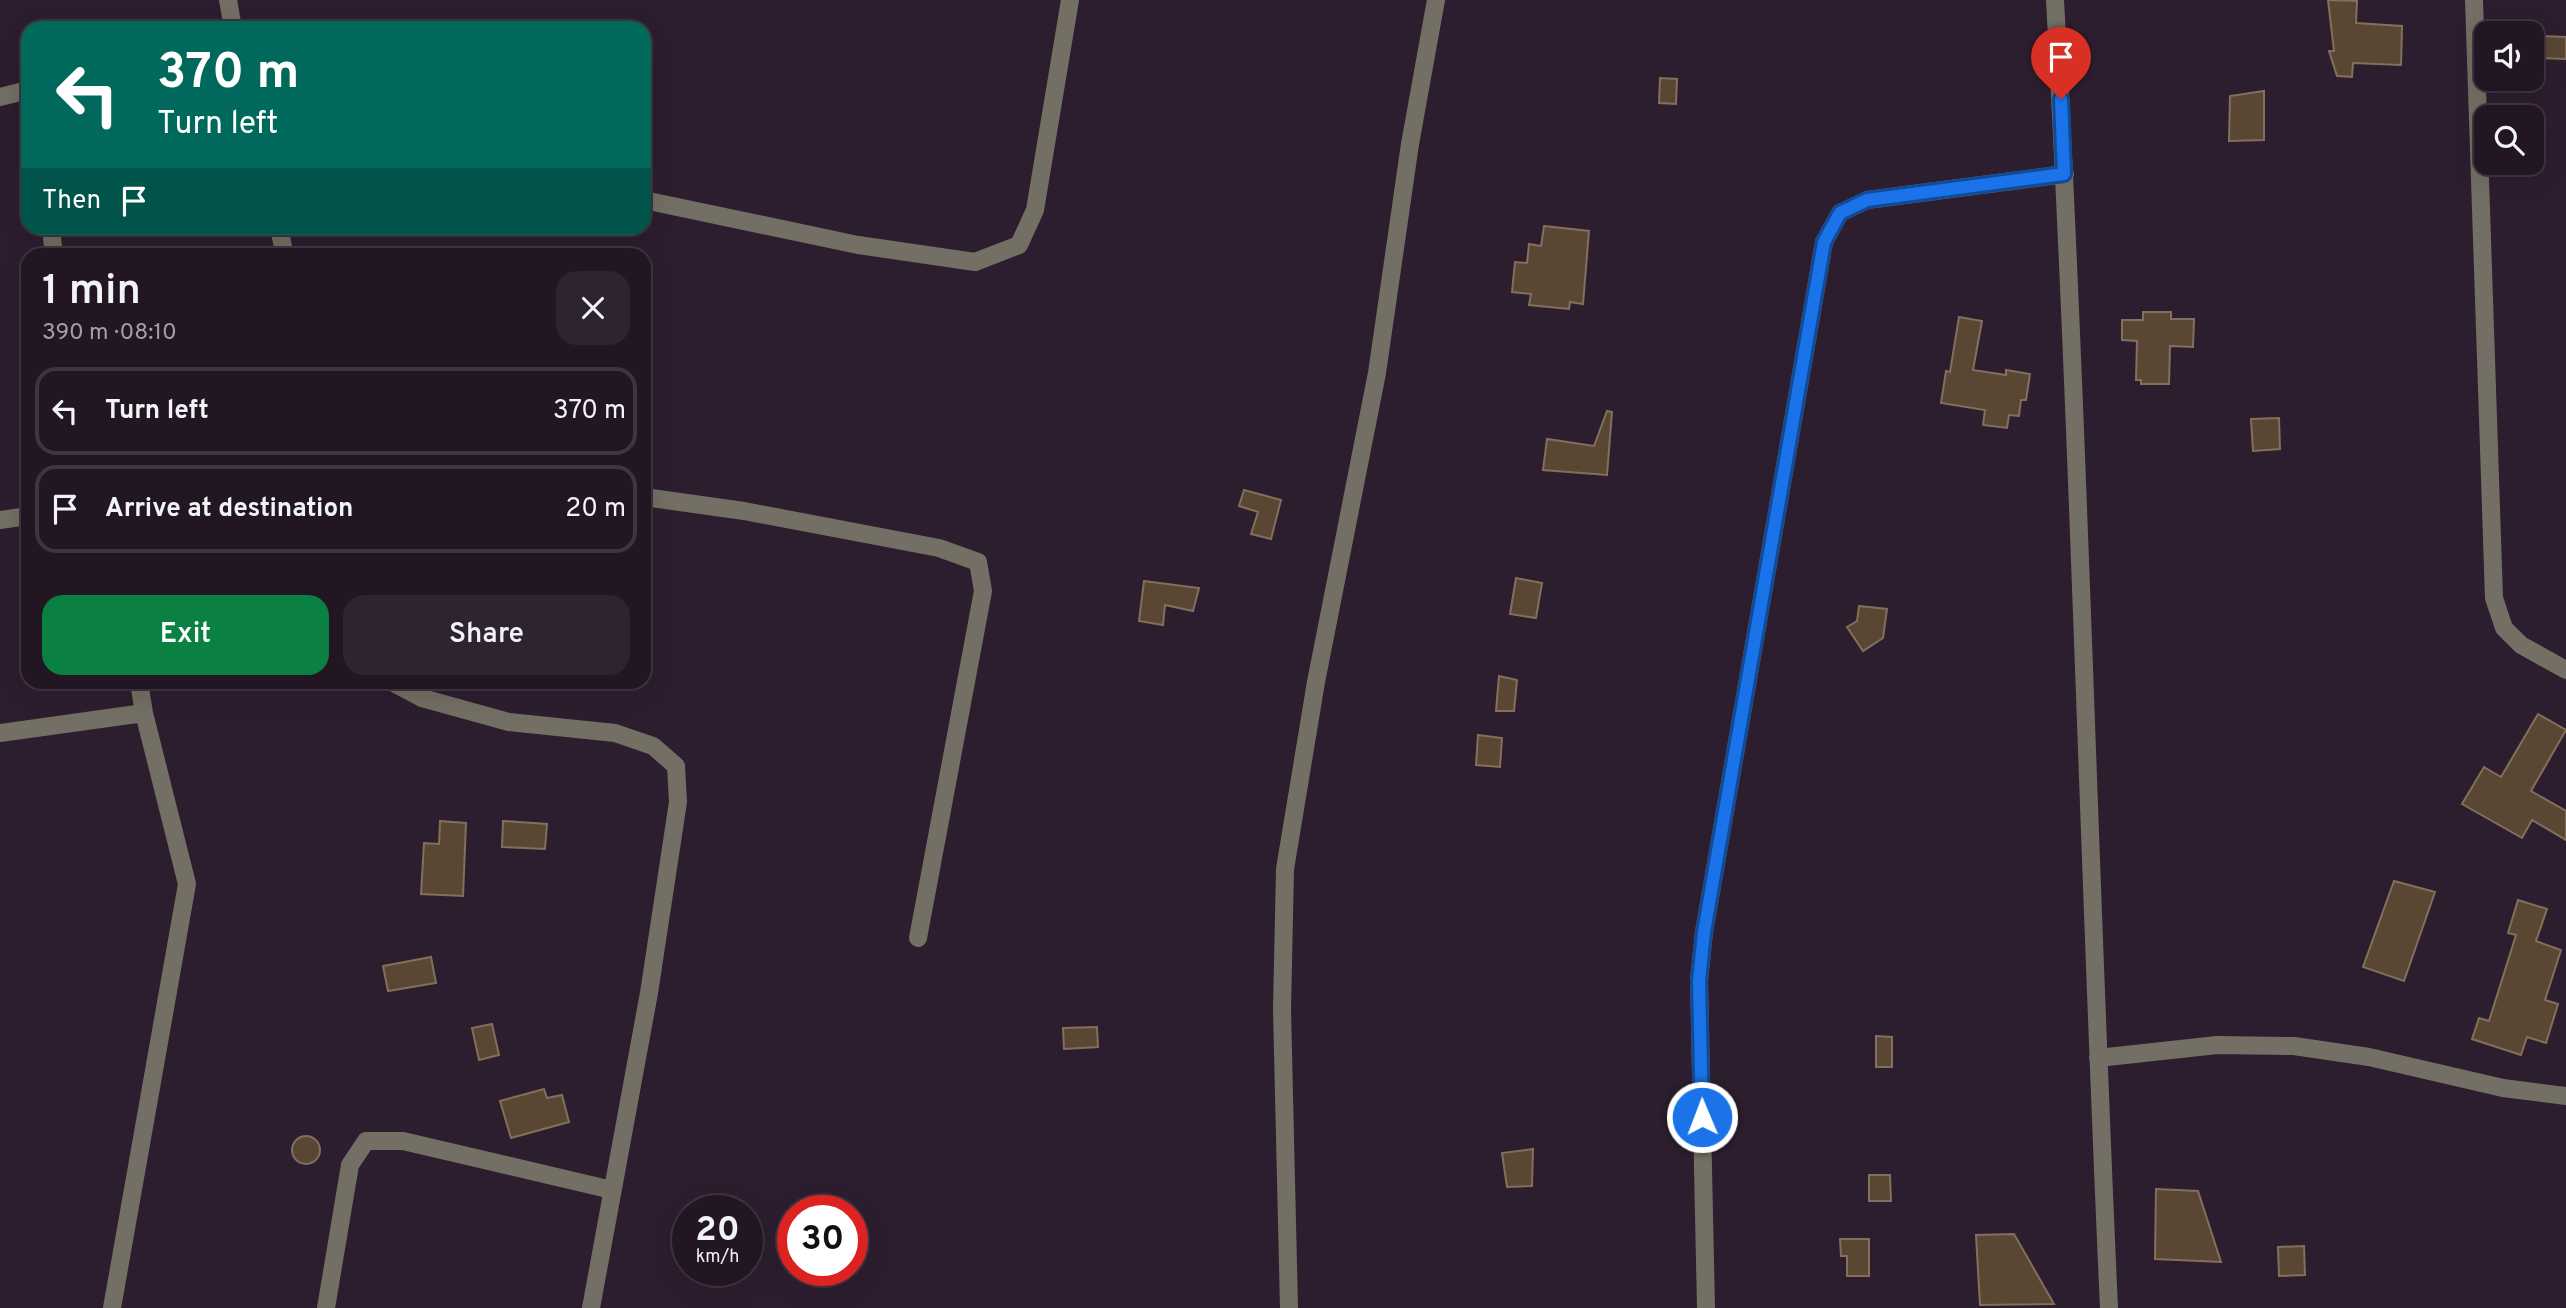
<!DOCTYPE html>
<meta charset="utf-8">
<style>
:root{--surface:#221623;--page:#2e2330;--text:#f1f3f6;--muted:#a29fa6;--line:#3f3541;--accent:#0b8043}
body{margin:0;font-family:Overpass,sans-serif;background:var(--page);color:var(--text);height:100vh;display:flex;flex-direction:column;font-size:26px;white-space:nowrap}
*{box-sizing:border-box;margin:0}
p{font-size:23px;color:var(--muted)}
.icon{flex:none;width:38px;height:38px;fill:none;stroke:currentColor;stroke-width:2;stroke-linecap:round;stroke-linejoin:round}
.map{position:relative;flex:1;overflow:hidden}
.sheet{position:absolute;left:21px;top:248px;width:630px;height:441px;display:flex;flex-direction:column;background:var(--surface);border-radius:21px;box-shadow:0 7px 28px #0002,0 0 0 2px var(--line)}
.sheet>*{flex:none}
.top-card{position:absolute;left:21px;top:21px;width:630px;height:214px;border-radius:21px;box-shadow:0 7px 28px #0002,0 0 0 2px var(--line);background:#00695c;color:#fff;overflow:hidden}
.fabs{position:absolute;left:2474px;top:21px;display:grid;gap:14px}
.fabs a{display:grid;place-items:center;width:70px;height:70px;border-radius:14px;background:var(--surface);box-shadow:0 7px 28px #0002,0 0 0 2px var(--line);font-size:35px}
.speed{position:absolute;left:672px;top:1195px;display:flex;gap:14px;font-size:35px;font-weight:700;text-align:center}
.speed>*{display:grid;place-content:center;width:91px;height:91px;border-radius:50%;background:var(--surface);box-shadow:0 7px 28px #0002,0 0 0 2px var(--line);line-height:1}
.speed small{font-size:18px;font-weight:400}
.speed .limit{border:10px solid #d22;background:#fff;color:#111}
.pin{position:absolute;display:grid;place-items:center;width:60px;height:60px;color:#fff;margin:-72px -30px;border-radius:50% 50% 50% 0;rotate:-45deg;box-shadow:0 0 7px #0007}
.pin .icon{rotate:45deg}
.me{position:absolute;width:77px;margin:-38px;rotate:359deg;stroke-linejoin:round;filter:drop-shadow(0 0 5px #0008)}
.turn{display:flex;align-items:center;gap:24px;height:147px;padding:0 21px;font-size:32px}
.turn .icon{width:91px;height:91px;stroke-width:2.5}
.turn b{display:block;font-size:49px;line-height:60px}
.then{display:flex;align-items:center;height:66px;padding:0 21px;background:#0003;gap:14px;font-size:26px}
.round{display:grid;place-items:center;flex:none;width:74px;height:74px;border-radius:21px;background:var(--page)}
.overview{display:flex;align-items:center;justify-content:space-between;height:119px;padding:0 21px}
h1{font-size:42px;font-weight:600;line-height:52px}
.cta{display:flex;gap:14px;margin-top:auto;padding:14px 21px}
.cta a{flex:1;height:80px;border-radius:21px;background:var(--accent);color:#fff;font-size:28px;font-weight:600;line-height:80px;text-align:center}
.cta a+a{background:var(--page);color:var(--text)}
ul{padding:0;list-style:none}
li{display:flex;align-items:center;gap:21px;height:88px;margin:0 14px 10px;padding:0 7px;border:4px solid var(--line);border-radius:21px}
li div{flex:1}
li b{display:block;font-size:26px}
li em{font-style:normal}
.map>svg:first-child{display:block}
.building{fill:#594734;stroke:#836f5b;stroke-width:2}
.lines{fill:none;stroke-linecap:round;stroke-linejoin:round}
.minor{stroke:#746f64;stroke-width:18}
.route-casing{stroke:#114b97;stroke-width:18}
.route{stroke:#1a73e8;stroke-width:12}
</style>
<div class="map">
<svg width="2566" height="1308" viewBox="0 0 2566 1308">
<rect width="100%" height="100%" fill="#2d1e2f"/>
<path class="building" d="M2328 0 2357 1 2356 23 2402 26 2401 65 2353 63 2352 77 2337 76 2329 51H2334Z
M2541 36 2566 37V59L2540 58Z
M1660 78 1677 79 1676 104 1659 103Z
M2264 91V140L2229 141 2230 96Z
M1544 226 1589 231 1583 304 1570 302 1569 309 1529 305 1531 294 1512 292 1515 262 1527 263 1529 244 1541 246Z
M2143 312H2171V319H2194L2193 347 2170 346 2169 384H2141V380H2136L2137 341 2122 340V320H2143Z
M1959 317 1982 321 1973 370 2006 375V370L2030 374 2026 400H2021L2019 416 2009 415 2007 428 1983 425 1985 410 1941 403 1946 371 1950 372Z
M1607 411 1612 412 1607 475 1543 470 1547 439 1594 446Z
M2279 418 2280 449 2253 451 2251 419Z
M1244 490 1281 500 1271 539 1251 534 1258 512 1239 506Z
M1516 578 1542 583 1536 618 1510 614Z
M1144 581 1199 588 1193 611 1165 605 1163 625 1139 621Z
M1859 606 1887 609 1883 638 1863 651 1847 627 1857 621Z
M1499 676 1517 680 1514 711H1496Z
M2538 714 2566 730 2531 791 2566 811V840L2532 820 2522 838 2462 804 2484 767 2501 777Z
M1478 735 1502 738 1500 767 1476 765Z
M440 821 466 823 463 896 421 894 424 843 439 844Z
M503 821 547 824 545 849 502 847Z
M2394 881 2435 892 2404 981 2363 967Z
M2518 900 2547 909 2536 941 2561 950 2545 1000 2558 1004 2546 1043 2527 1037 2521 1055 2472 1039 2479 1018 2489 1021 2516 935 2508 933Z
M431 957 436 983 388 991 383 966Z
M492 1024 499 1055 479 1060 472 1028Z
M1097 1027 1098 1047 1064 1049 1063 1028Z
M1876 1036 1892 1037V1067H1876Z
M544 1089 547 1098 562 1095 569 1122 511 1138 500 1101Z
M292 1150a14 14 0 1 1 28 0a14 14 0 1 1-28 0Z
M1533 1149 1532 1186 1507 1187 1502 1153Z
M1869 1175H1890L1891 1201H1869Z
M2156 1189 2198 1191 2221 1262 2155 1259Z
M2014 1234 2054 1304 1980 1305 1976 1235Z
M1840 1239H1869V1276H1847V1256H1841Z
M2304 1246 2305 1275 2279 1276 2278 1247Z"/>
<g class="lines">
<path class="minor" d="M228 0 233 28
M2055 0C2079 436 2089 872 2109 1308
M2474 0 2494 598 2504 628 2521 645 2566 670
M0 97 28 90
M644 200 858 245 975 262 1019 245 1035 210 1070 0
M51 228 54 256
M279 228 285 256
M644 497 744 511 939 548 978 562 983 591 918 938
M0 520 28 516
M392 682 422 698 509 722 615 733 653 746 676 766 678 802 649 993 591 1308
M0 733 144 713 139 682
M2098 1058 2217 1045 2294 1046 2369 1057 2503 1088 2566 1096
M112 1308 187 884 144 713
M326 1308 350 1165 366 1141H403L612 1190
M1289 1308 1282 1009 1285 869 1316 682 1377 373 1410 144 1436 0
M1706 1308 1699 980 1704 932 1824 242 1840 213 1867 200 2065 174"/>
</g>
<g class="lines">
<g class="route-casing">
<path id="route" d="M1702 1117 1699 981 1704 932 1824 242 1840 213 1867 200 2064 174 2061 99"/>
</g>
<use href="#route" class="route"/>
</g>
</svg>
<div class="fabs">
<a><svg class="icon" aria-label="sound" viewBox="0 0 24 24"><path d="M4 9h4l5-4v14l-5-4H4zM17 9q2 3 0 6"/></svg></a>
<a><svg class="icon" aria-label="search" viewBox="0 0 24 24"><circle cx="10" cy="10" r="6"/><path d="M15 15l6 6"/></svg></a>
</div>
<div class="speed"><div>20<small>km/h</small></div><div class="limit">30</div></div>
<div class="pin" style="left:2061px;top:99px;background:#d93025"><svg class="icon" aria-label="arrive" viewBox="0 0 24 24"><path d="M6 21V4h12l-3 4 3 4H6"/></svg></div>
<svg class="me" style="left:1702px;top:1117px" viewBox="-20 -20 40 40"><circle r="17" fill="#1a73e8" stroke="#fff" stroke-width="3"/><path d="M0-11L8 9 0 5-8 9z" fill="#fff"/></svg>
<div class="top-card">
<div class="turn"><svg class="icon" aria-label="left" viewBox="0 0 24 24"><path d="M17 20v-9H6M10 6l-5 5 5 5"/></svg><div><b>370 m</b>Turn left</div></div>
<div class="then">Then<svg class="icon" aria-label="arrive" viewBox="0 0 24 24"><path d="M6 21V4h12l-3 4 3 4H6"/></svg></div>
</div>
<section class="sheet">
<div class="overview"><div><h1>1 min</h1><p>390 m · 08:10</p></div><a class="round"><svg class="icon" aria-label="close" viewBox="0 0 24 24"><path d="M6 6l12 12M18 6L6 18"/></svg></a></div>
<ul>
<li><svg class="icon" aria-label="left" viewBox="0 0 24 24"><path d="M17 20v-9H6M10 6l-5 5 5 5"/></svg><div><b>Turn left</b></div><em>370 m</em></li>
<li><svg class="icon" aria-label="arrive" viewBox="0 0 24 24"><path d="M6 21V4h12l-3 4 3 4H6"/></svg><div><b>Arrive at destination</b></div><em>20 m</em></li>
</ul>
<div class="cta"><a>Exit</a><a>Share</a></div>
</section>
</div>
